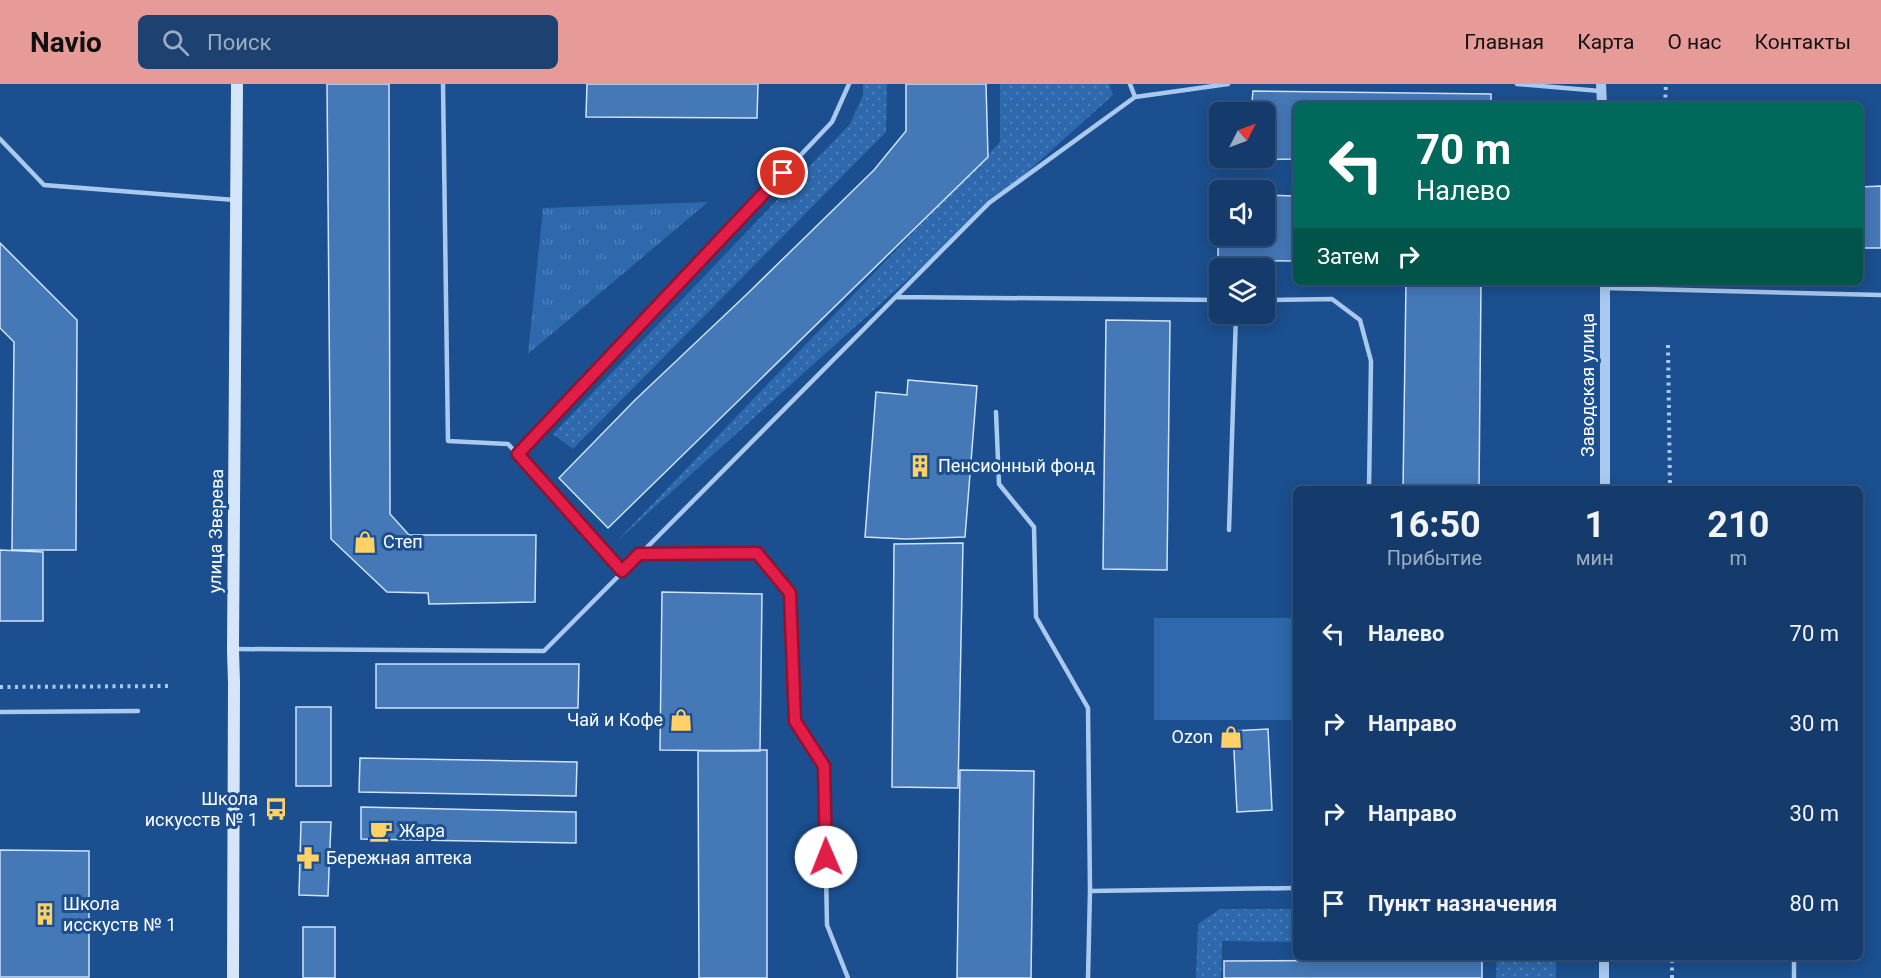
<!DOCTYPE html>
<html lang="ru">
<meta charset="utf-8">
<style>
:root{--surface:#143b6b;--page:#1d4271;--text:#f1f3f6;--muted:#9dadc1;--line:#33557e;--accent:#e69b98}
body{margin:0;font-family:Roboto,sans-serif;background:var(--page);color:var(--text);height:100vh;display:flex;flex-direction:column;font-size:22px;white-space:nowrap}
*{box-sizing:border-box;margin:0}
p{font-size:20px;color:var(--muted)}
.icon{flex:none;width:33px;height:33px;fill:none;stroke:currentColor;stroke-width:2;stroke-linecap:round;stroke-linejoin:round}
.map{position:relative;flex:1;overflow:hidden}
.sheet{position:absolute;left:1293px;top:402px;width:570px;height:474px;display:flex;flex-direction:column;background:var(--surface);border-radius:9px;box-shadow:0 3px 15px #0003,0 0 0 2px var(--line)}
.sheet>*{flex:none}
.hud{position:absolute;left:1293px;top:18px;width:570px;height:183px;border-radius:9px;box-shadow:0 3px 15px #0003,0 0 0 2px var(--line);background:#00695c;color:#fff;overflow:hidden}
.needle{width:39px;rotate:48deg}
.tools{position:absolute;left:1209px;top:18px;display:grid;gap:12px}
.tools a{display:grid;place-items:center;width:66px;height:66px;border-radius:9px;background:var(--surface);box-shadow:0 3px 15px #0003,0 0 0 2px var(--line);font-size:30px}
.pin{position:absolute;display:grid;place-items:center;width:51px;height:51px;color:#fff;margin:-26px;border:3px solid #fff;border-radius:50%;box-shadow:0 2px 6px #0007}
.me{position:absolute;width:66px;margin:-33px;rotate:359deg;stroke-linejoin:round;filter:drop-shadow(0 0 4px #0008)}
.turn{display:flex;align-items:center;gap:21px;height:126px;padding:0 24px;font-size:27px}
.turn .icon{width:78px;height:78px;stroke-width:2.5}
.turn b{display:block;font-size:42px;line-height:51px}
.then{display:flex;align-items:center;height:57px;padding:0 24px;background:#0003;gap:12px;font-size:22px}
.eta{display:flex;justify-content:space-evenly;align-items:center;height:102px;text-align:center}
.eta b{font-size:36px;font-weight:700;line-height:42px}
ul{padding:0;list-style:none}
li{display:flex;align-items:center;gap:18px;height:90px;padding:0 24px}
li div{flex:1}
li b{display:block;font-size:22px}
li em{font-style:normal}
header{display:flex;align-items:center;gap:36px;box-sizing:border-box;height:84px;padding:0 30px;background:var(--accent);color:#111}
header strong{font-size:28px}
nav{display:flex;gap:33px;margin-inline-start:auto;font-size:21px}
.search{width:420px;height:54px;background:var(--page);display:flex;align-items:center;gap:15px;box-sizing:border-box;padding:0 21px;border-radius:9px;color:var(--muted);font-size:22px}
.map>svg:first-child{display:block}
.grass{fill:url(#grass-dots)}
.park{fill:url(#park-tufts)}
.pitch{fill:#2e69ad}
.building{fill:#4478b7;stroke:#cfe3fa;stroke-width:1.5}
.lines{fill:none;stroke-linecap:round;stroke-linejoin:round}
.path{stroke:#a9c9ee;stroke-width:4;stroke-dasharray:3 4.5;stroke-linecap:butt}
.service{stroke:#a9c9ee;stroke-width:4.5}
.tertiary{stroke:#a9c9ee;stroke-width:10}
.secondary{stroke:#d6e6fa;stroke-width:12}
.route-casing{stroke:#92132f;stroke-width:15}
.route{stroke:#e11d48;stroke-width:10}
.labels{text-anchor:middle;stroke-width:6;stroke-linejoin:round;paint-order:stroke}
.street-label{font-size:18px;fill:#fff;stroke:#1b4f8f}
.poi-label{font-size:18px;fill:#fff;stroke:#1b4f8f;text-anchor:start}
</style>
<header>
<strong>Navio</strong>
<div class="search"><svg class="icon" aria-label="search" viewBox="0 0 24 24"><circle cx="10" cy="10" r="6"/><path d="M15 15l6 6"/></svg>Поиск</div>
<nav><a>Главная</a><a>Карта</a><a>О нас</a><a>Контакты</a></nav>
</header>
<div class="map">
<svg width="1881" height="894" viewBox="0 0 1881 894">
<defs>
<pattern id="grass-dots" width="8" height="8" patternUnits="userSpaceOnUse" patternTransform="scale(1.5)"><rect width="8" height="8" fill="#2e69ad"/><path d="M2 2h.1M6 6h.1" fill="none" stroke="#4d80b9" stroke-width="1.8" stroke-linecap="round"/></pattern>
<pattern id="park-tufts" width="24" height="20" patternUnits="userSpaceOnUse" patternTransform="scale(1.5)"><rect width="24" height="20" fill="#2e69ad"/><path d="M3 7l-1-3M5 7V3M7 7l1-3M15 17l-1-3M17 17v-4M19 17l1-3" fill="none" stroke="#4d80b9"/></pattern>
</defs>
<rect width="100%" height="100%" fill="#1b4f8f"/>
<path class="grass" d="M863 0H887L886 48 573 365 553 350 850 40 863 11Z
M1000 0H1109L1113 11 617 457 1000 58Z
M1220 825H1296V858L1222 857 1221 894H1196L1198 840Z
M1497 873H1556V894H1496Z"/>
<path class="park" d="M708 118 528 270 543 124Z"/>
<path class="pitch" d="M1154 534H1296V636H1154Z"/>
<path class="building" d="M327 0H389L390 430 409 451H536L535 518 429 520 428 509 387 508 331 455Z
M587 0H758L757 34 586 33Z
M906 0H986L988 73 608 444 559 394 635 316 746 211 874 86 906 47Z
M1253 7 1491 10V21H1296V75L1246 76V74H1264V28H1251Z
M1881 102V164H1860V103Z
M1218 111 1220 152H1264V111L1296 112V177L1218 176Z
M0 159 77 236 76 466H12L14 258 0 244Z
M1406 198H1481L1479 405H1403Z
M1106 236 1170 237 1167 486 1103 485Z
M908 296 977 302 965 453 906 455 865 453 876 308 907 311Z
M963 459 958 704 892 703 894 460Z
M0 466 43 468V537H0Z
M662 508 762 510 760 667 660 666Z
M376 580H579L578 624H376Z
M296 623H331V702H296Z
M1268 645 1272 726 1237 728 1233 647Z
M767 666V894H699L698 667Z
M360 674 577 678 576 712 359 708Z
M960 686 1034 687 1031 894H957Z
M361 723 576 728V759L361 755Z
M301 738H331L328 812 299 811Z
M0 766 89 767V893H0Z
M303 843H335V894H303Z
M1482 876V894H1224V877Z"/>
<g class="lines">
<path class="path" d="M1665 21 1666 0
M1668 261 1670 405
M0 603 172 602
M1672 894V873"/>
<path class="service" d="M443 0 448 357 508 360 622 487 624 485
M1130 0 1135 13
M1517 0 1600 7
M0 55 44 101 235 116
M1605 204 1881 211
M896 213 1220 216
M1264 216 1332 215 1360 236 1371 277 1369 405
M996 328 999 400 1034 443 1036 533 1088 624 1090 807
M517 370 832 38 849 0
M1229 446 1236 230
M640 470 757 469 790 509 795 637 824 682 827 841 848 894
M235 565 544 567 989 119 1135 13 1228 0
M0 628 138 627
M1794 873V894
M1088 894 1090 807 1296 804"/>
<path class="tertiary" d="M1601 0 1602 21
M1605 405V198
M1604 873V894"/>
<path class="secondary" d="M233 894 234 599 233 566 237 0"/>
</g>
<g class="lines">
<g class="route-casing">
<path id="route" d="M783 89 518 370 622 487 639 470 757 469 790 509 795 637 824 682 826 773"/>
</g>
<use href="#route" class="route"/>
</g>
<defs>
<g id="building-bare" transform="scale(1.8)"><path d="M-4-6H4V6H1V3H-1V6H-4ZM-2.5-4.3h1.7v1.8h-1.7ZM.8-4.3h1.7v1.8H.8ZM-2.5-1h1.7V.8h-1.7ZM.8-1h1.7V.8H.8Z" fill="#ffd166" stroke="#1b4f8f" stroke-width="2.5" paint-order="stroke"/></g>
<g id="shop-bare" transform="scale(1.8)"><path d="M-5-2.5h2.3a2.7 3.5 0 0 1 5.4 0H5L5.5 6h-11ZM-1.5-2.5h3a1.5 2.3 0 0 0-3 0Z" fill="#ffd166" stroke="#1b4f8f" stroke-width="2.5" paint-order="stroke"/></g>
<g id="bus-bare" transform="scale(1.8)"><path d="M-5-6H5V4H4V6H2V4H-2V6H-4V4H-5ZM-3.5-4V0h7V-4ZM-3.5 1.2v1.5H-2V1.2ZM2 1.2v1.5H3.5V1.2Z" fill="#ffd166" stroke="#1b4f8f" stroke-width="2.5" paint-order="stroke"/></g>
<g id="cafe-bare" transform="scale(1.8)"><path d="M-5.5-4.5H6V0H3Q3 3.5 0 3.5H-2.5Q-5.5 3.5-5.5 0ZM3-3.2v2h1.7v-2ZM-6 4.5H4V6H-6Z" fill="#ffd166" stroke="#1b4f8f" stroke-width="2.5" paint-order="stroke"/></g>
<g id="pharmacy-bare" transform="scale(1.8)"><path d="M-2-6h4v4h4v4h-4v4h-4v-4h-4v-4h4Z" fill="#ffd166" stroke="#1b4f8f" stroke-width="2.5" paint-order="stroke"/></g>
</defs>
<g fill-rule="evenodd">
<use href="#building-bare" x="920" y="382"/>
<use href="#shop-bare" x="365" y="458"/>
<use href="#shop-bare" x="681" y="636"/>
<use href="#shop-bare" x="1231" y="653"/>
<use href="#bus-bare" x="276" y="725"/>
<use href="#cafe-bare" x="381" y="747"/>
<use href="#pharmacy-bare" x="308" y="774"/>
<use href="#building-bare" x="45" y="830"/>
</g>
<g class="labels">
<g class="street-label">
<text transform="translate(1588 301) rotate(-90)" y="6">Заводская улица</text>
<text transform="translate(216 447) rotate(-89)" y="6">улица Зверева</text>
</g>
<g class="poi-label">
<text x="938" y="388">Пенсионный фонд</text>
<text x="383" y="464">Степ</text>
<text x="663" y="642" text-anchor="end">Чай и Кофе</text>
<text x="1213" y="659" text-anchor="end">Ozon</text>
<text x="258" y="721" text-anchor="end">Школа<tspan x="258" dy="21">искусств № 1</tspan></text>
<text x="399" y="753">Жара</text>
<text x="326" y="780">Бережная аптека</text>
<text x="63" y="826">Школа<tspan x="63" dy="21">исскуств № 1</tspan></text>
</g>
</g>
</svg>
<div class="tools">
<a><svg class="needle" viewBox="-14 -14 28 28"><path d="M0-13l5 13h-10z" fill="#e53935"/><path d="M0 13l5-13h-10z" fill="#9dadc1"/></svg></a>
<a><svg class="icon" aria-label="sound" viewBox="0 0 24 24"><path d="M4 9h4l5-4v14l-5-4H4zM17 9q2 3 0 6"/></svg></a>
<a><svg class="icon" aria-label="layers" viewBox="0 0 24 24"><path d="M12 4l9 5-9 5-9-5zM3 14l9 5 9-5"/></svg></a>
</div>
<div class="pin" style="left:783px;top:89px;background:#d93025"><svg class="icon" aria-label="arrive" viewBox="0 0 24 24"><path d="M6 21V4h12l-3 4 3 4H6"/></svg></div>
<svg class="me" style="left:826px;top:773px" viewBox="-20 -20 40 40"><circle r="19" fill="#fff"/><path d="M0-13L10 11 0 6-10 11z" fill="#e11d48"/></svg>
<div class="hud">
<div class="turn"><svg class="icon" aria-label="left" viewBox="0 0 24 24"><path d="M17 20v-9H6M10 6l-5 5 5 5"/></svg><div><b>70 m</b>Налево</div></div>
<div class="then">Затем<svg class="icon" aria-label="right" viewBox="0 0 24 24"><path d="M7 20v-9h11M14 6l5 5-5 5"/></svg></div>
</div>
<section class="sheet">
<div class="eta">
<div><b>16:50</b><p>Прибытие</p></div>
<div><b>1</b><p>мин</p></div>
<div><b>210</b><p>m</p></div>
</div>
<ul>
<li><svg class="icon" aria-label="left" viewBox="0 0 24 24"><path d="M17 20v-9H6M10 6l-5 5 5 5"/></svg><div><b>Налево</b></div><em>70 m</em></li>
<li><svg class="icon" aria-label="right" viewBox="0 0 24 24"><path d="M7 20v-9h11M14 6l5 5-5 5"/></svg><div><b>Направо</b></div><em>30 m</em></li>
<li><svg class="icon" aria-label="right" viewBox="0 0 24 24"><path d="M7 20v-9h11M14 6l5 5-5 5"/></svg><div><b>Направо</b></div><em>30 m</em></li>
<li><svg class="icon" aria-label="arrive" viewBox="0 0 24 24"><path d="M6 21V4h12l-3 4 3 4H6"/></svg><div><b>Пункт назначения</b></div><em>80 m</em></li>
</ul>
</section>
</div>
